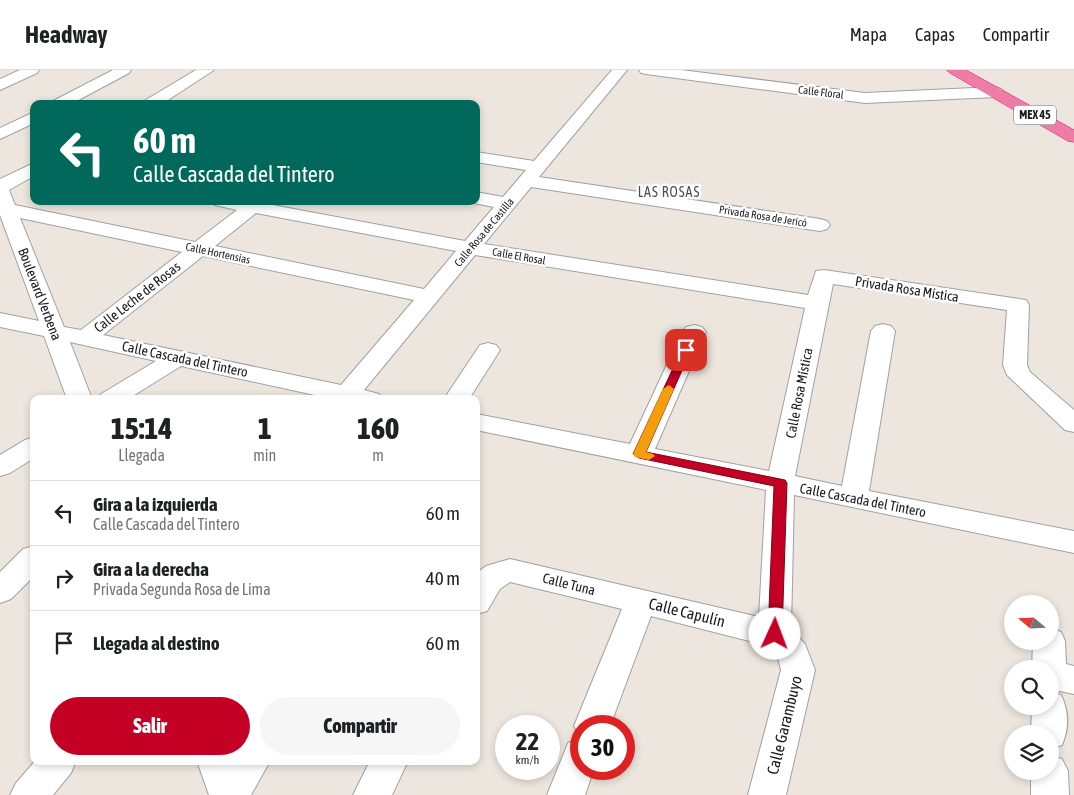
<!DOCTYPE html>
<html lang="es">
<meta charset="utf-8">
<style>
:root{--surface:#fff;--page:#f6f6f6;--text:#202124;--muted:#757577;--line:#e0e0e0;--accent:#c50025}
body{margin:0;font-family:"Asap Condensed",sans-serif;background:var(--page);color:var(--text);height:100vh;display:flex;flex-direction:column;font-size:19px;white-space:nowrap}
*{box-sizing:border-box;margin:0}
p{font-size:16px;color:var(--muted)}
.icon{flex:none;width:28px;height:28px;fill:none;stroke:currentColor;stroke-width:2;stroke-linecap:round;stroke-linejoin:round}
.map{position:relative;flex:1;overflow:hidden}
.drawer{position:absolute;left:30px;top:325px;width:450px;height:370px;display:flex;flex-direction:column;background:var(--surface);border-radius:10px;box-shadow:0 2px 8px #0003}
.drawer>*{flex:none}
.hud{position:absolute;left:30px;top:30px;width:450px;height:105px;border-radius:10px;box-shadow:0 2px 8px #0003;background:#00695c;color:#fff;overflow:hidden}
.needle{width:32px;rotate:289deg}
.fabs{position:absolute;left:1004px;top:525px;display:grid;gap:10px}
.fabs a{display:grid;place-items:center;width:55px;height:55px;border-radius:50%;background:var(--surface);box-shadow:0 2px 8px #0003;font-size:25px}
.speed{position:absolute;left:495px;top:645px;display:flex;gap:10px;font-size:25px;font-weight:700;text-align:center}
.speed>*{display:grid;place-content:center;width:65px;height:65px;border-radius:50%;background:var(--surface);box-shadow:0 2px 8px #0003;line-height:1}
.speed small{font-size:12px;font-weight:400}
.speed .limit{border:8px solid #d22;background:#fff;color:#111}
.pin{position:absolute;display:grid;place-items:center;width:42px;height:42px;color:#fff;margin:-21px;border-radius:10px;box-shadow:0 2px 8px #0006}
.me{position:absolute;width:55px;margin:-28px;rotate:2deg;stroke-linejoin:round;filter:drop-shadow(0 0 4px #0008)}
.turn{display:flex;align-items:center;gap:18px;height:105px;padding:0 20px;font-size:22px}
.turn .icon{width:65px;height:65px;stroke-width:2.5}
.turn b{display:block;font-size:35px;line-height:42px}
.eta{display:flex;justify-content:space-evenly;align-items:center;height:85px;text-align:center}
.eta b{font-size:30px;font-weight:800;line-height:35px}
.primary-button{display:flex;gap:10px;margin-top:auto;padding:10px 20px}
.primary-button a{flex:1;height:58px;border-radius:30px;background:var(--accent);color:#fff;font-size:20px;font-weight:800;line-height:58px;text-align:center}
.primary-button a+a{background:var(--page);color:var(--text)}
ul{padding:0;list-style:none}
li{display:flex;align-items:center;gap:15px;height:65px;padding:0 20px;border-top:1px solid var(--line)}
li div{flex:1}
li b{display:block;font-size:19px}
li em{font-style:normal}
header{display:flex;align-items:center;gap:30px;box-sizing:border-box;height:70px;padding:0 25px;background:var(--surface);border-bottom:1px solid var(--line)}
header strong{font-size:24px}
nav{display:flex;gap:28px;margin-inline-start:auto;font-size:18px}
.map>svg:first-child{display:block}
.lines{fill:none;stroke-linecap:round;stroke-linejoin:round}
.street-casing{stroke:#a1a1a1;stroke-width:2}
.highway-casing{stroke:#e31482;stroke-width:1}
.street{fill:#fff;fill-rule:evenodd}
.highway{fill:#ed7da7;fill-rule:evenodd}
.route{fill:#c50025;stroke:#800018}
.slow{fill:#f59e0b}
.labels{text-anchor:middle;stroke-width:5;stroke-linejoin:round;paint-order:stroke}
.far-street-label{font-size:11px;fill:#1a1a1a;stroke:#fff}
.shield{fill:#fff;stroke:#5f5f5f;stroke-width:1}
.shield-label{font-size:12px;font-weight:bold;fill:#1a1a1a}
.far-quarter-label{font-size:14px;letter-spacing:1px;fill:#4d4d4d;stroke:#fff}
.street-label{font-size:14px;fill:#1a1a1a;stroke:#fff}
.near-street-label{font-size:16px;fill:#1a1a1a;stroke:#fff}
</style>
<header>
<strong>Headway</strong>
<nav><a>Mapa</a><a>Capas</a><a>Compartir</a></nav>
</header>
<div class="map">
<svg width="1074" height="725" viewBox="0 0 1074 725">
<rect width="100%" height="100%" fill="#ede6de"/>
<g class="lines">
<g class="street-casing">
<path id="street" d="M20 0H39L37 3 0 20V9Z
M113 0H131L129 3 71 34H51L53 31Z
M196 0H214L162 34H142L144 31Z
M612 0H627L539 107 820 149 827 151 830 155 827 159 820 161 531 117 484 174 808 225 816 201 824 200 1026 230 1029 235 1027 295 1030 302 1074 340V362L1065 360 1007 305 1003 295 1007 240 833 214 795 406 842 416 871 261 875 256 883 254 891 256 895 261 869 421 1074 461V483L794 425 791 559 805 574 815 600 786 725H748L781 600 778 588 765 575 651 546 610 656H581V668L574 656 622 539 510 512 500 519 487 541 476 544V504L486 496 510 489 759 547 766 420 476 360V344L630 374 682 262 686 257 694 255 702 257 706 262 655 379 769 401 805 238 475 185 364 320 379 324 382 329H333L181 296 128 329H98L101 324 156 291 70 272 92 329H67L44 266 0 257V243L39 251 0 145V109L34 93V106L9 120 15 135 195 172 237 140 215 135 213 131H269L267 134 465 171 494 137 469 132 476 131V122L503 127 526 100 476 92V82L534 91ZM256 143 456 181 424 219 215 176ZM20 148 182 182 81 260 64 257ZM203 186 414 230 341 315 103 265Z
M639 0H681L865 23 996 17 1001 19 1004 22 1001 25 996 27 865 33 646 4 641 3Z
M34 42V53L0 69V58Z
M488 273 496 275 500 280 469 329H444L480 275Z
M34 367V388L10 403 0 406V385L25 370Z
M34 476V506L11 529 0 533V502L23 479Z
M1050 558 1061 562 1065 571 1066 594 1074 596V624L1050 619V599H1032L1033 571H1050Z
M1050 621 1061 625C1069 641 1069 659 1062 675L1050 679V664H1031L1032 636H1050Z
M581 669V699H594L585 725H547L568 673Z
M1050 685 1062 689 1068 701 1069 725H1031V701H1050Z
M35 691H76L71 703 53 725H10L16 713Z
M197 691H270L251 725H209Z
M370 691H408L392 725H353Z"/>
</g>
<g class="highway-casing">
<path id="highway" d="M947 0H966L1074 60V72L1068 71 950 3Z"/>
</g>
<use href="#street" class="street"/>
<use href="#highway" class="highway"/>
</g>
<path class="route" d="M683 277H690L691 280 646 382 785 410 787 413 782 564 780 568 775 570 770 568 768 564 774 416 639 388 633 384Z"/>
<path class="slow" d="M669 315 674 319 646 382 653 384 655 386 649 390 635 387 633 384 663 319Z"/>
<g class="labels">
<g class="far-street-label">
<text transform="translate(821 22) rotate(7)" y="4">Calle Floral</text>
<text transform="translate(763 146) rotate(9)" y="4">Privada Rosa de Jericó</text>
<text transform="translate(484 162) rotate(-50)" y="4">Calle Rosa de Castilla</text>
<text transform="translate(218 183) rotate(12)" y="4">Calle Hortensias</text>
<text transform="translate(519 186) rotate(10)" y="4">Calle El Rosal</text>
</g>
<rect class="shield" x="1014" y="35.5" width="42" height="19" rx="4"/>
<g class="shield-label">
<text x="1035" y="49">MEX 45</text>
</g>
<g class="far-quarter-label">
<text x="669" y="127">LAS ROSAS</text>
</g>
<g class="street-label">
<text transform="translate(907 219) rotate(9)" y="5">Privada Rosa Mística</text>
<text transform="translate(40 224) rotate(69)" y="5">Boulevard Verbena</text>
<text transform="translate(137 227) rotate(-38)" y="5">Calle Leche de Rosas</text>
<text transform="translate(185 289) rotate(12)" y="5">Calle Cascada del Tintero</text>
<text transform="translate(799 323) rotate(-79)" y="5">Calle Rosa Mística</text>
<text transform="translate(863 430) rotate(11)" y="5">Calle Cascada del Tintero</text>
<text transform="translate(569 514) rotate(14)" y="5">Calle Tuna</text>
</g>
<g class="near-street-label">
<text transform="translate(687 542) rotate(14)" y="6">Calle Capulín</text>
<text transform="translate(784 655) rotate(-76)" y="6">Calle Garambuyo</text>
</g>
</g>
</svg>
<div class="fabs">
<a><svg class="needle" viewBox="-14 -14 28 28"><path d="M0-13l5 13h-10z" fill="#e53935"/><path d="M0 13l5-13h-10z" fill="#757577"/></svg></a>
<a><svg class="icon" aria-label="search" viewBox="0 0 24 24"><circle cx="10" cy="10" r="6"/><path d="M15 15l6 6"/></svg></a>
<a><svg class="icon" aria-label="layers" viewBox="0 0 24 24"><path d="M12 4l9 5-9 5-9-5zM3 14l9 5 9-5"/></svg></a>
</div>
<div class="speed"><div>22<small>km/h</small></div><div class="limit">30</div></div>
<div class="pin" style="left:686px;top:280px;background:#d93025"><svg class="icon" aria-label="arrive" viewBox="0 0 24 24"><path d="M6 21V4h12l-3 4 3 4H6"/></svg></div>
<svg class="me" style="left:775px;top:564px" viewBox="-20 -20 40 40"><circle r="19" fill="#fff"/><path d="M0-13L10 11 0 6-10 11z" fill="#c50025"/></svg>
<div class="hud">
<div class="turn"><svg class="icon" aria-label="left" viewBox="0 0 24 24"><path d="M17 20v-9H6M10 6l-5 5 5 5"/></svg><div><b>60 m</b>Calle Cascada del Tintero</div></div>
</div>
<section class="drawer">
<div class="eta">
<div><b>15:14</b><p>Llegada</p></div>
<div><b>1</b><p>min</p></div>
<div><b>160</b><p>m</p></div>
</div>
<ul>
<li><svg class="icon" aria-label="left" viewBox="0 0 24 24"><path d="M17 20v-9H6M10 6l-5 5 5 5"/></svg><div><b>Gira a la izquierda</b><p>Calle Cascada del Tintero</p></div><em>60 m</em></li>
<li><svg class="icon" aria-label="right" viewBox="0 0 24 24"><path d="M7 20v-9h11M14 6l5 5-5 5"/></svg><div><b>Gira a la derecha</b><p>Privada Segunda Rosa de Lima</p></div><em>40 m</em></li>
<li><svg class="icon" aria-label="arrive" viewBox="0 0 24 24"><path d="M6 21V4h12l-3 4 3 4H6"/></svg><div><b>Llegada al destino</b></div><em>60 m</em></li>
</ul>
<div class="primary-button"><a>Salir</a><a>Compartir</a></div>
</section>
</div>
